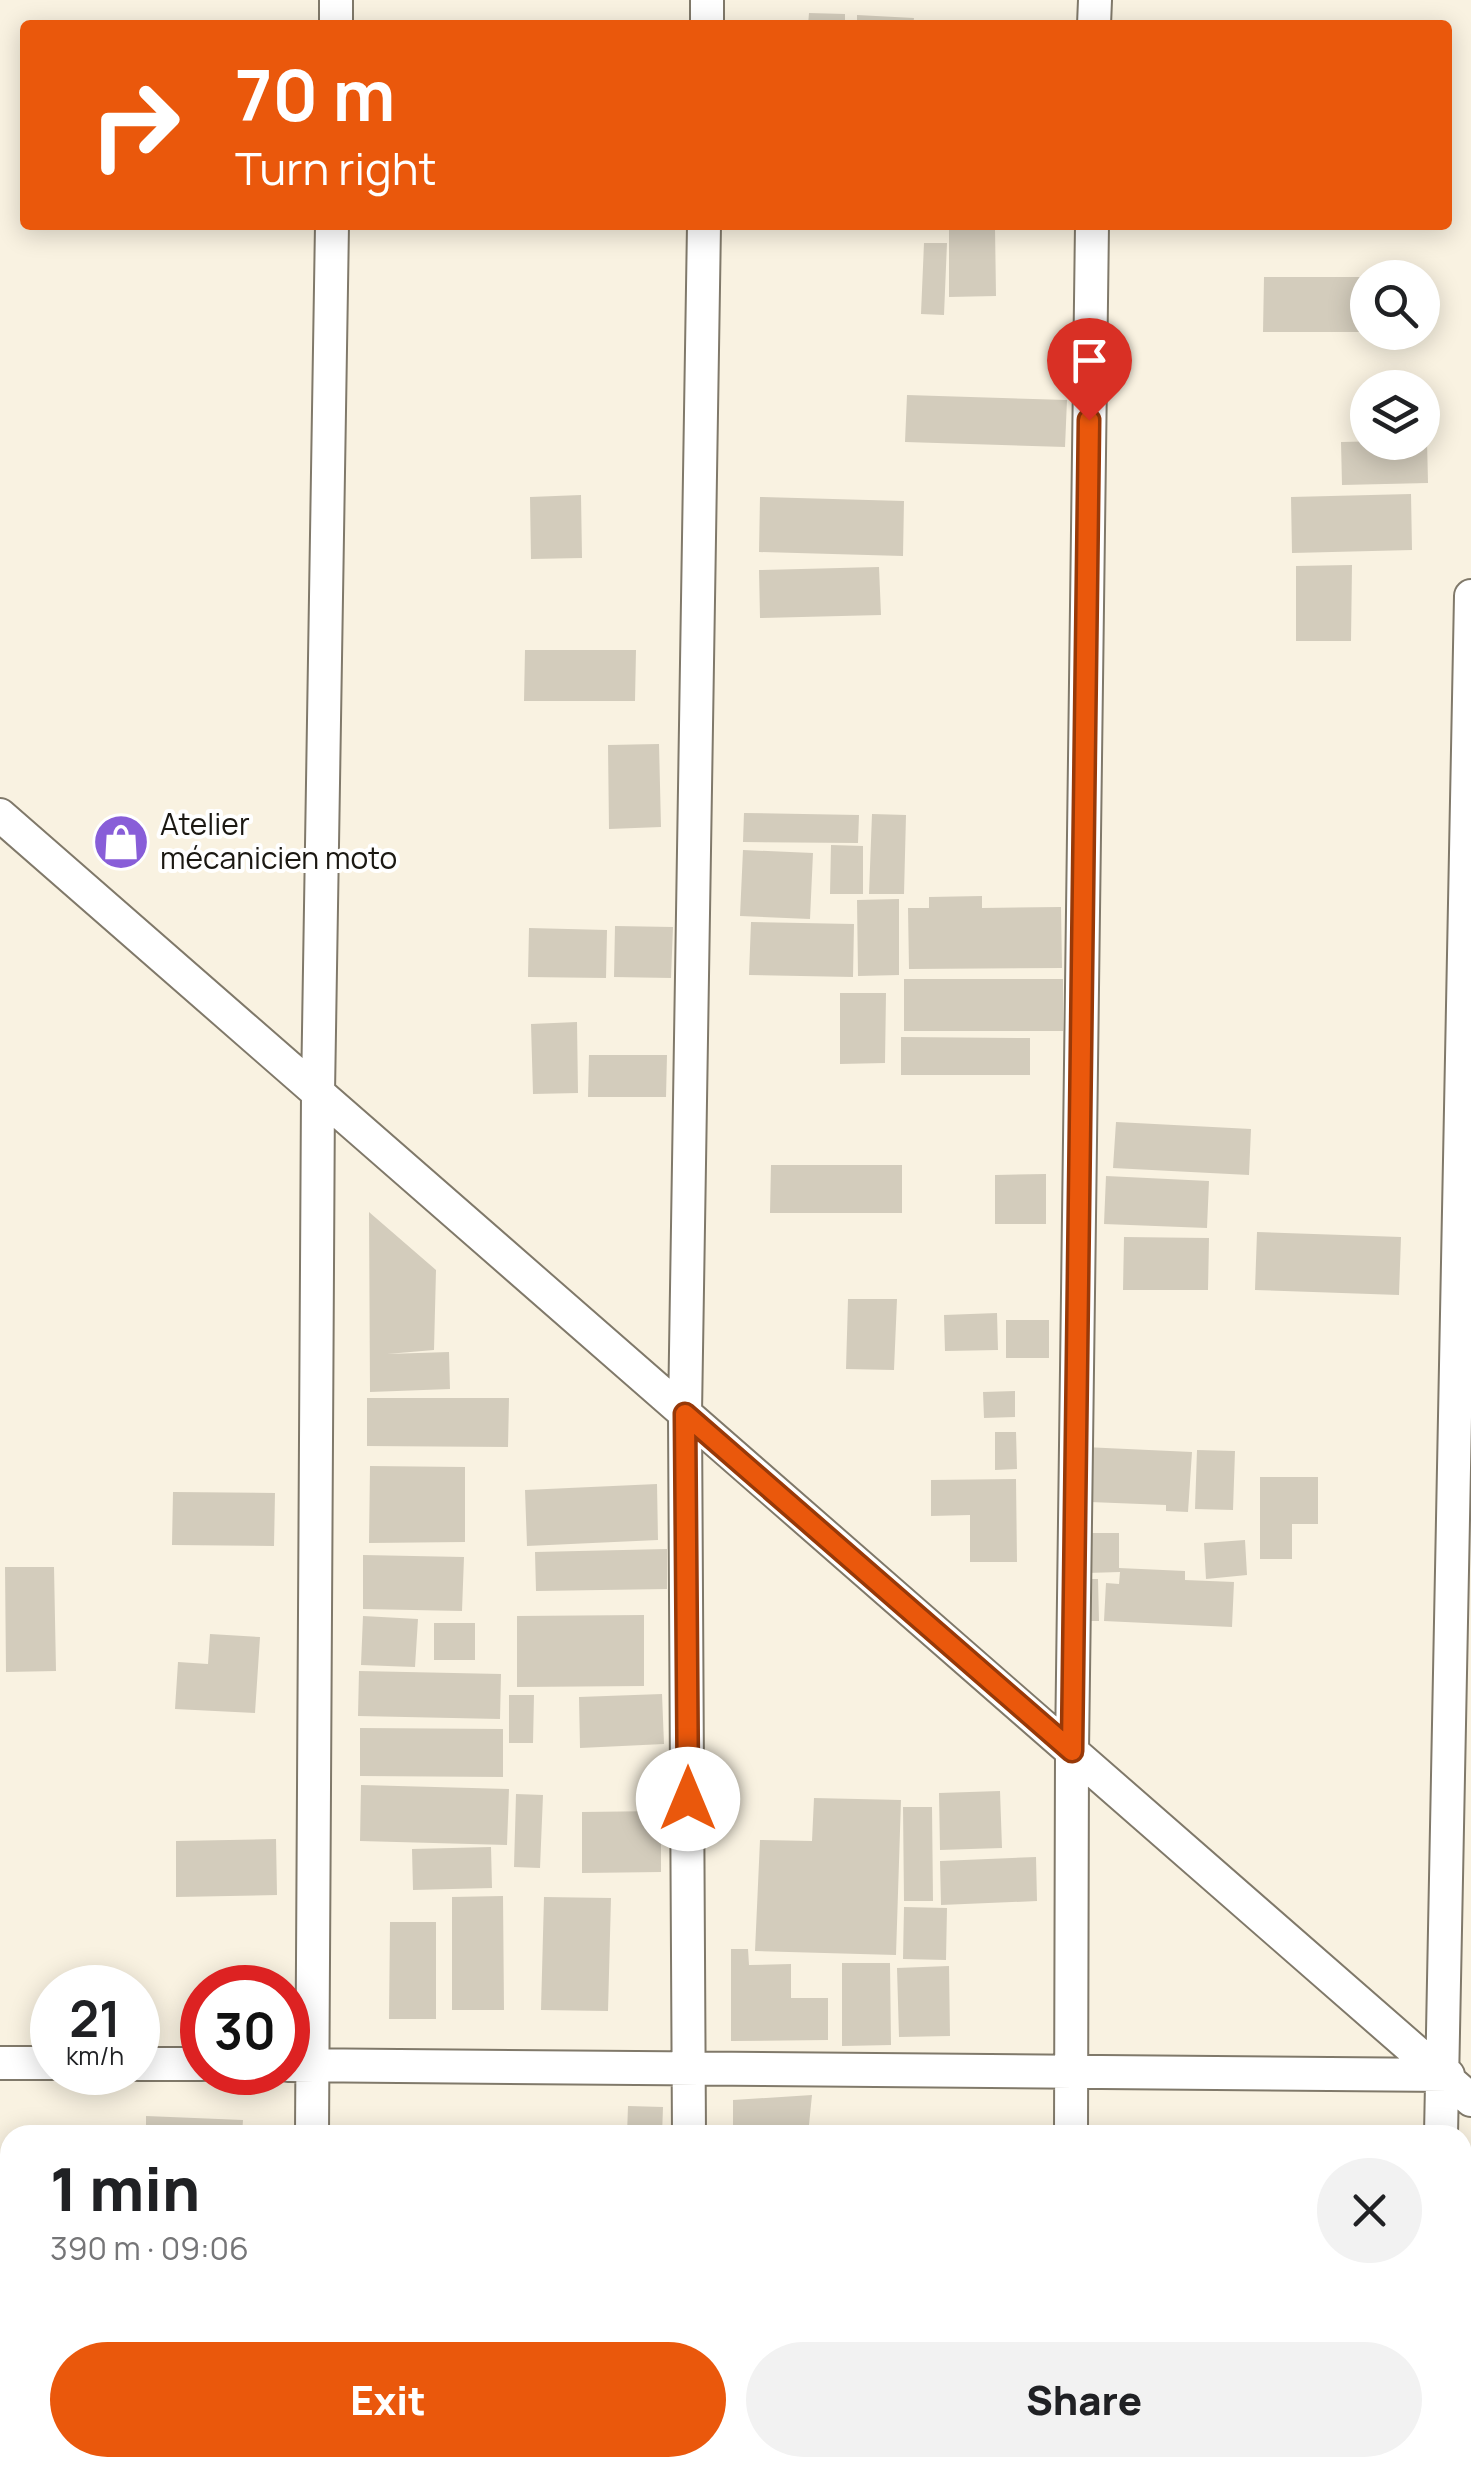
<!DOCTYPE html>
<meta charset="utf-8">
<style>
:root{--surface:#fff;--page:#f2f2f2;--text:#202124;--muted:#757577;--accent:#ea580c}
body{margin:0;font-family:Manrope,sans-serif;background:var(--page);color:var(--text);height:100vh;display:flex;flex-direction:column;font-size:38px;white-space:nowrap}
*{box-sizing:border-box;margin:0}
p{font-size:32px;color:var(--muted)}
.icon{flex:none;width:55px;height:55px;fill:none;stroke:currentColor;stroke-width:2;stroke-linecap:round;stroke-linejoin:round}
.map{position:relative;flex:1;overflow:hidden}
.side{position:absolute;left:0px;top:2125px;width:1472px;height:352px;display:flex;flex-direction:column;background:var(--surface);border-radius:30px 30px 0 0;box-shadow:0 5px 25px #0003}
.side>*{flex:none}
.top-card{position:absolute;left:20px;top:20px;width:1432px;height:210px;border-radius:10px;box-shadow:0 5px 25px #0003;background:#ea580c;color:#fff;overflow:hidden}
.buttons{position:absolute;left:1350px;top:260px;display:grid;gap:20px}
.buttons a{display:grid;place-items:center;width:90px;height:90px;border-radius:50%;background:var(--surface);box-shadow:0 5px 25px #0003;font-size:50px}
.speed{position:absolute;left:30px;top:1965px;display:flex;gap:20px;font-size:50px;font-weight:700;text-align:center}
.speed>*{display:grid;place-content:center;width:130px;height:130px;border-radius:50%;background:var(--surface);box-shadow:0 5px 25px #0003;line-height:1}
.speed small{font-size:25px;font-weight:400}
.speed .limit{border:15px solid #d22;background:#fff;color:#111}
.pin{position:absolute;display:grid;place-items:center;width:85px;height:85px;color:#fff;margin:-102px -42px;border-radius:50% 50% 50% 0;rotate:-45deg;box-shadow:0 0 10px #0007}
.pin .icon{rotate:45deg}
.me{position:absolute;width:110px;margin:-55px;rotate:0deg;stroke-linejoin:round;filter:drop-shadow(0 0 8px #0008)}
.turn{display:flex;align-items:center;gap:35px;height:210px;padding:0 50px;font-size:45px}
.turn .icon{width:130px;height:130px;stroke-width:2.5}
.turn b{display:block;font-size:70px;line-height:85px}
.round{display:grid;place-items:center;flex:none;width:105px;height:105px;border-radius:52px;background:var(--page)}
.head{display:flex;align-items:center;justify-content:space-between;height:170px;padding:0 50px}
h1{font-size:60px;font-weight:800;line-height:75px}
.action{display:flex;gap:20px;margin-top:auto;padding:20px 50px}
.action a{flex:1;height:115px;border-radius:60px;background:var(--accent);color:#fff;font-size:40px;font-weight:800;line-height:115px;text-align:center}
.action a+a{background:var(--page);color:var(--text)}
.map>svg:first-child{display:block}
.building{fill:#d3ccbc}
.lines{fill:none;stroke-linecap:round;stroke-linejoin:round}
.minor-casing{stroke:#80796a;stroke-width:36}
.minor{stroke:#fff;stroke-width:32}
.route-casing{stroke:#983908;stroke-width:25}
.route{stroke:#ea580c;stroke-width:18}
.labels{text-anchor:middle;stroke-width:8;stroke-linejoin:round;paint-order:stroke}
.poi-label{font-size:30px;fill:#1b1812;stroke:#fff;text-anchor:start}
</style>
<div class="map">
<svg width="1471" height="2477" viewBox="0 0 1471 2477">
<rect width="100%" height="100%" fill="#f9f2e1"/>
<path class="building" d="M809 13 845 14V25H808Z
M857 15 914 18 913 25H857Z
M995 227 996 296 949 297V228Z
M924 243H947L944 315 921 314Z
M1264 277H1368V332H1263Z
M907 395 1067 400 1065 447 905 442Z
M1427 440 1428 483 1342 485 1341 442Z
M1411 494 1412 550 1292 553 1291 497Z
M581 495 582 558 531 559 530 497Z
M760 497 904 501 903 556 759 552Z
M1352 565 1351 641H1296V566Z
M879 567 881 615 760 618 759 570Z
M525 650H636L635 701H524Z
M659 744 661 827 609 829 608 745Z
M744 813 859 815 858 843 743 842Z
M872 814 906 815 904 894H869Z
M831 845 863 846V894H830Z
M743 850 813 853 810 919 740 916Z
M982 896V908L1061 907 1062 968 909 969 908 908H929V897Z
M899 899V975L858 976 857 900Z
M751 922 854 924 853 977 749 975Z
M615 926 673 927 671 978 614 977Z
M529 928 607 930 606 978 528 977Z
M904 979H1063V1031H904Z
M840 993H886L885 1063 840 1064Z
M577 1022 578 1093 533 1094 531 1024Z
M901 1037 1030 1038V1075H901Z
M589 1055H667L666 1097H588Z
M1116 1122 1251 1129 1249 1175 1113 1168Z
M771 1165H902V1213H770Z
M1046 1174V1224H995V1175Z
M1106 1176 1209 1181 1207 1228 1104 1224Z
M369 1212 436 1270 434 1350 387 1354 449 1352 450 1389 370 1392Z
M1257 1232 1401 1237 1399 1295 1255 1290Z
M1124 1237 1209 1238 1208 1290H1123Z
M848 1299H897L894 1370 846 1369Z
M997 1313 998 1350 945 1351 944 1315Z
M1006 1320H1049V1358H1006Z
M1015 1391V1417L984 1418 983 1392Z
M367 1398H509L508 1447 367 1446Z
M995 1432H1016L1017 1469 995 1470Z
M1084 1447 1192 1452 1188 1512 1166 1511V1505L1090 1502Z
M1197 1450 1235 1451 1233 1510 1195 1509Z
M370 1466 465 1467V1542L369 1543Z
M1260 1477H1318V1524H1292V1559H1260Z
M1016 1479 1017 1562H970V1515L931 1516V1480Z
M657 1484 658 1540 527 1546 525 1490Z
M173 1492 275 1493 274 1546 172 1545Z
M1087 1533H1119V1568L1185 1571V1580L1234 1582 1232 1627 1104 1621 1106 1583 1119 1584 1120 1572 1087 1573Z
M1245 1540 1247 1575 1206 1579 1204 1543Z
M667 1549V1589L536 1591 535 1552Z
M363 1555 464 1557 462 1611 363 1609Z
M5 1567H54L56 1671 6 1672Z
M1082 1579H1098L1099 1621H1083Z
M644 1615V1686L517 1687V1616Z
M363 1616 418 1619 415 1667 361 1665Z
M434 1623H475V1660H434Z
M210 1634 260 1637 255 1713 175 1709 178 1662 208 1664Z
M359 1671 501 1674 500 1719 358 1716Z
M662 1694 664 1744 580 1748 579 1697Z
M509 1695H534L533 1743H509Z
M360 1728 503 1729V1777L360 1776Z
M361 1785 509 1789 507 1845 360 1841Z
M1000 1791 1002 1848 940 1850 939 1793Z
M516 1794 543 1795 540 1868 514 1867Z
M814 1798 901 1800 896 1955 755 1951 760 1840 812 1841Z
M903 1807H932L933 1901H904Z
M661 1811V1872L582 1873V1812Z
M276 1839 277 1895 176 1897V1841Z
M491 1847 492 1888 413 1890 412 1849Z
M1036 1857 1037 1901 941 1905 940 1861Z
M503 1896 504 2010H452V1897Z
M544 1897 611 1898 608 2011 541 2010Z
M904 1907 947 1908 946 1960 903 1959Z
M390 1922H436V2019H389Z
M731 1949H748L749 1965 791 1964V1998H828V2040L731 2041Z
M842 1963H890L891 2045 842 2046Z
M949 1966 950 2036 899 2037 897 1968Z
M812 2095 808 2135H733V2100Z
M628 2106 663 2107 662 2135H627Z
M146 2116 243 2120 242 2135H146Z
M776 2468H839L838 2477H775Z
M496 2470V2477H357L356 2472Z"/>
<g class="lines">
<g class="minor-casing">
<path id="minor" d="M336 25V0
M707 25V0
M1094 25 1095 0
M0 815 1471 2100
M0 2063H52
M138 2064H202
M288 2065 1448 2075
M312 2135 318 1093 332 225
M689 2135 685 1414 704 225
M1071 2135 1072 1751 1092 225
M1441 2135 1471 596
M308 2477V2468
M685 2477V2468
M1067 2477V2468
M1438 2477V2468"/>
</g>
<use href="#minor" class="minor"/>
</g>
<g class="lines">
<g class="route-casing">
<path id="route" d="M688 1799 685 1414 1072 1751 1089 420"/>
</g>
<use href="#route" class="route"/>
</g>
<defs>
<g id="shop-disc" transform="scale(2.875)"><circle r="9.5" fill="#885ed8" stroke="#fff"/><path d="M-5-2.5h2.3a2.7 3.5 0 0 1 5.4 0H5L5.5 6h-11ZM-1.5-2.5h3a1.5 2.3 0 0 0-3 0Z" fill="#fff"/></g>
</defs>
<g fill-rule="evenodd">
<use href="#shop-disc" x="121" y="842"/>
</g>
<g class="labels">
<g class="poi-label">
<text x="160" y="835">Atelier<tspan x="160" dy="34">mécanicien moto</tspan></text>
</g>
</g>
</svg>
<div class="buttons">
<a><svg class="icon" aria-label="search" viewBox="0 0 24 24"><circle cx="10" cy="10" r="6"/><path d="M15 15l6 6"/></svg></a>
<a><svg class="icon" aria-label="layers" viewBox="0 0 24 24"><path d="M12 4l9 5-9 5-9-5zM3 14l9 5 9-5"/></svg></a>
</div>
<div class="speed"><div>21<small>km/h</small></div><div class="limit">30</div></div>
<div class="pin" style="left:1089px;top:420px;background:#d93025"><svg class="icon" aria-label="arrive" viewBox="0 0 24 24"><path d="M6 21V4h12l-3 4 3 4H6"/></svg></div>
<svg class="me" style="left:688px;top:1799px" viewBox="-20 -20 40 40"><circle r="19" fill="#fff"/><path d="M0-13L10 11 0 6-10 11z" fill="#ea580c"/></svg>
<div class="top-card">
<div class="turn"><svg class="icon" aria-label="right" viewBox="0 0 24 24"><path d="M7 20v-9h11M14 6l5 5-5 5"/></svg><div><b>70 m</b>Turn right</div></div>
</div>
<section class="side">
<div class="head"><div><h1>1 min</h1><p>390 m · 09:06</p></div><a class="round"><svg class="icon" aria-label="close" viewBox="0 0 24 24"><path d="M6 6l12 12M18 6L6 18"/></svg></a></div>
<div class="action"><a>Exit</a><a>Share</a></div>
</section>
</div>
